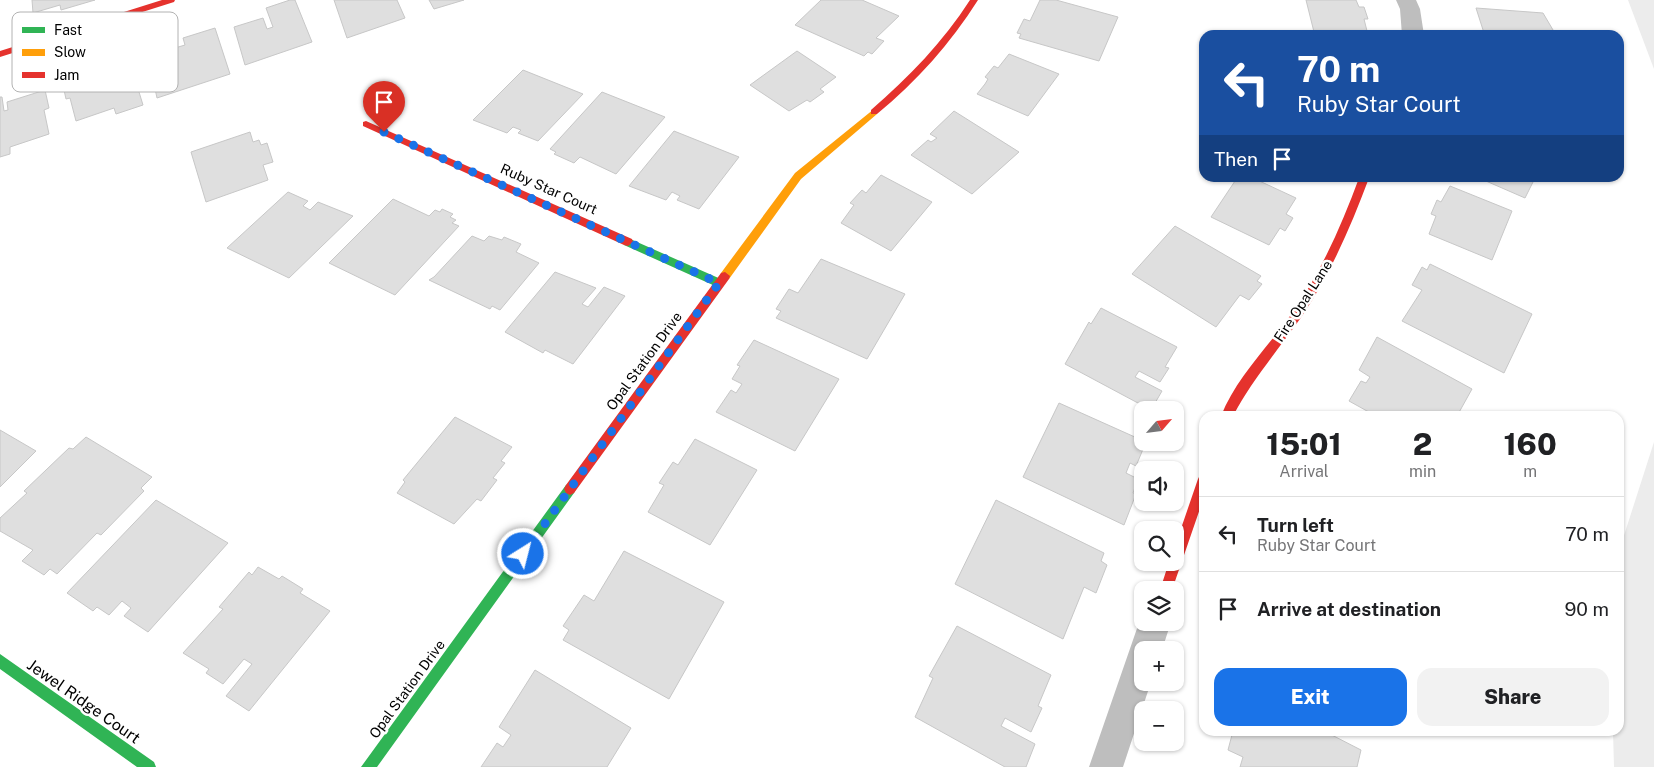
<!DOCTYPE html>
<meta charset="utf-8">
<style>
:root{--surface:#fff;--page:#f2f2f2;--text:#202124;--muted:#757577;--line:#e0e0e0;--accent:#1a73e8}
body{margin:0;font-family:"Public Sans",sans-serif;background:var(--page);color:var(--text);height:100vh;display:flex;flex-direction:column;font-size:19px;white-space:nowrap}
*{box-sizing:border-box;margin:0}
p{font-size:16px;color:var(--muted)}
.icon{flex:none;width:28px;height:28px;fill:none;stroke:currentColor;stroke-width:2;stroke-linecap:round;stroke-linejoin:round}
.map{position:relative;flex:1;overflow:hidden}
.side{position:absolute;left:1199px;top:411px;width:425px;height:325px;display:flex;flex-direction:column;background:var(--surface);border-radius:15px;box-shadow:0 1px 4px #0004}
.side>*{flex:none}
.guide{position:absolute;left:1199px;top:30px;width:425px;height:152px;border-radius:15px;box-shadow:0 1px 4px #0004;background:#1a4fa0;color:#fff;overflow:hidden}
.needle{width:32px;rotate:62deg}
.tools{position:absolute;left:1134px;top:401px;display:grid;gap:10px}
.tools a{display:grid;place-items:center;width:50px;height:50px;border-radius:10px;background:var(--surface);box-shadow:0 1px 4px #0004;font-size:25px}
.pin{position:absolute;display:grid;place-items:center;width:42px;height:42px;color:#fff;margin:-51px -21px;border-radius:50% 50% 50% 0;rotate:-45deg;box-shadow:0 0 5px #0007}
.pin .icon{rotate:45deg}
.me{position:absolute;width:55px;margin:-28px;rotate:36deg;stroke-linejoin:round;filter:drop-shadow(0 0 4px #0008)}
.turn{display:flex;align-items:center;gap:18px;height:105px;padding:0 15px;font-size:22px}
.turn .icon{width:65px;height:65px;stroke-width:2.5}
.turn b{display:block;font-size:35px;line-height:42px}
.then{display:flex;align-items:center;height:48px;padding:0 15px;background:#0003;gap:10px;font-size:19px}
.eta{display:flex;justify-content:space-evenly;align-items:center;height:85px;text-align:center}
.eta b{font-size:30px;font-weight:800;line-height:35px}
.primary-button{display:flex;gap:10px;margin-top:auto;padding:10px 15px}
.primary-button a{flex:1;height:58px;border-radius:15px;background:var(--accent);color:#fff;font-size:20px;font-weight:800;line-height:58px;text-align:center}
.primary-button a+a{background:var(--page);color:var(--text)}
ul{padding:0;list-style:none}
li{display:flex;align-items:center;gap:15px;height:75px;padding:0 15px;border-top:1px solid var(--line)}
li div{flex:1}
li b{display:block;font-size:19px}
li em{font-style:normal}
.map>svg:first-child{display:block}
.green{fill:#ececec}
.building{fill:#dfdfdf;stroke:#c7c7c7}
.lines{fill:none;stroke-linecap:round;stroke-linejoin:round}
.street{fill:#bebebe;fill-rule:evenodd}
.fast{fill:#30b455;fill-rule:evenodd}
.slow{fill:#ff9f0a;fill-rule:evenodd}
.jam{fill:#e5322d;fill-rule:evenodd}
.route{stroke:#1a73e8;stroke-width:9;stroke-dasharray:0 16.2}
.labels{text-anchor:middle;stroke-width:5;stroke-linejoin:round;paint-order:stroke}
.street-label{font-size:14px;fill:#000;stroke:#fff}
.near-street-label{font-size:16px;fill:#000;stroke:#fff}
.key{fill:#fff;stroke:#b2b2b2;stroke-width:1}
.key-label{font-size:14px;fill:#000}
</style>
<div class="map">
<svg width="1654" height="767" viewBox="0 0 1654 767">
<rect width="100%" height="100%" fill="#fff"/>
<path class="green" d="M1628 0H1654V69Z
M1654 442V767H1614L1613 731H1619V551Z"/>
<path class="building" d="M32 0H95L61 10 60 5 33 13Z
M290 0H295L312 42 245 65 234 27 263 18 267 29 273 27 266 8Z
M334 0H397L405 18 347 38Z
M429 0H464L434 9Z
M821 0H862L899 16 876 38 884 41 872 54 868 52 864 56 795 25Z
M1040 0H1056L1118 17 1099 61 1019 38 1021 34 1017 33 1024 19 1030 21Z
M1306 0H1356L1359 7H1364L1368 19H1364L1368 35 1314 32Z
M1476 8 1543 13 1556 35 1484 33Z
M215 28 230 74 157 98 148 56 185 45 183 38Z
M797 51 836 77 820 89 824 92 810 102 807 100 789 111 750 85Z
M127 53 143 105 116 114 114 108 76 121 70 98 66 99 62 81 99 69 101 76 105 75 101 61Z
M1009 54 1059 74 1028 116 977 94 985 84 988 79 985 77 994 66 998 68Z
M523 70 583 94 538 141 518 133 521 130 513 127 507 133 473 120Z
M45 90 49 108 44 110 49 134 10 147V154L0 157V97H2L4 111 8 110 7 102Z
M602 92 665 117 616 174 580 157 574 163 554 154 556 152 550 149Z
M954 111 1019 152 972 194 911 155 928 140 931 142 937 138 930 134Z
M674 131 739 157 699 209 677 200 680 196 672 192 666 200 629 186Z
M250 132 253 142 259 140 261 145 267 143 273 162 263 165 268 180 206 202 191 152Z
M881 175 932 202 891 251 841 223 854 205 850 203 862 190 866 193Z
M1237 178H1253L1296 198 1286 214 1293 218 1285 231 1280 228 1269 245 1211 217Z
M1479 178H1535L1525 198Z
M1450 186 1512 211 1492 260 1429 234 1436 216 1431 214 1437 200 1441 202Z
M288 192 308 201 303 206 310 210 318 202 353 216 289 278 227 248Z
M393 199 429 216 435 210 440 212 442 209 453 214 450 217 456 220 452 223 459 226 395 295 329 263Z
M1175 226 1261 276 1257 281 1262 284 1249 300 1240 295 1216 327 1132 274Z
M472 236 484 241 489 236 502 240 504 237 521 244 516 252 539 263 500 310 492 306 490 309 429 280 434 277Z
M821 259 905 294 867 359 776 318 781 311 776 309 789 289 798 293Z
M1430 264 1532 314 1504 373 1402 321 1422 290 1412 285 1422 267 1427 270Z
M555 272 596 288 582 304 588 307 604 287 625 296 573 364 545 350 543 353 505 332Z
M1101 308 1177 347 1165 367 1169 368 1160 382 1139 371 1135 377 1162 391 1151 410 1065 364 1089 322 1091 324Z
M1377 337 1472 389 1457 416H1376L1349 401 1361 381 1366 383 1370 377 1359 370Z
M754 340 839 379 795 451 716 412 731 390 736 393 742 384 732 379 740 366 737 365Z
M1059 403 1146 442 1136 466 1130 463 1126 473 1138 479 1133 493 1136 494 1124 525 1023 477Z
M455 417 512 447 501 461 505 463 493 478 497 480 481 501 477 499 454 524 397 493 405 482 403 480Z
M0 430 36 451 0 487Z
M86 437 152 477 141 488 144 491 101 535 97 533 57 574 50 569 44 575 22 561 33 550 0 531V518L27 493 24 491 69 448 73 449Z
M695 439 757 470 710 545 648 512 664 485 659 483 673 462 678 465Z
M156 500 228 543 148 632 124 616 131 608 122 601 109 615 97 607 93 611 67 593Z
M996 500 1104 553 1101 561 1107 565 1096 593 1084 587 1063 639 955 584Z
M624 551 724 602 669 699 563 640 569 630 563 626 584 595 594 601Z
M258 567 279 579 282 576 303 589 300 593 330 611 249 711 226 696 252 664 244 659 223 684 206 673 209 669 183 653 223 609 219 607 249 572 252 575Z
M957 626 1051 675 1038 706 1042 708 1031 732 1005 718 1001 726 1035 744 1026 767H1005L915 717 933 678 929 676Z
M535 670 631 728 607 767H481L497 743 503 747 511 735 499 727Z
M1233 731H1324L1361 750 1357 767H1240L1243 757 1228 750Z"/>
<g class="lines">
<path class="street" d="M1396 0H1416L1420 9 1424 35H1402L1400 9Z
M1142 614V622H1171L1162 650H1142V682H1151L1123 767H1089Z"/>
<path class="fast" d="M628 238 723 280 724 283 719 287 715 286 624 245 623 242Z
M570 483 574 485 576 489 574 493 377 767H361L566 485Z
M0 654 154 762 156 767H137L0 669Z"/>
<path class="slow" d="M874 109 877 110V114L801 179 729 279H721L720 276 721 273 795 173Z"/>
<path class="jam" d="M162 0H175L174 2 0 57V51Z
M970 0H978C950 44 917 81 877 114H871V110C909 77 943 42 970 0Z
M366 121 632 239 633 242 628 246 624 245 363 126V122Z
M1359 178H1369C1351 226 1331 273 1302 316 1279 349 1252 380 1233 416H1221C1237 376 1271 344 1295 309 1323 268 1342 224 1359 178Z
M725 272 730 276 729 279 574 493 570 495 566 493 564 489 566 485 721 273Z
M1204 474V497L1172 590H1160L1169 562H1175V546L1198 479 1200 475Z"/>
</g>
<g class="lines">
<path class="route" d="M384 132 719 283 523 554"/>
</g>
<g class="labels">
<g class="street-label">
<text transform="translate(549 189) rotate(24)" y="5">Ruby Star Court</text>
<text transform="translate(1303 301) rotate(-57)" y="5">Fire Opal Lane</text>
<text transform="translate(644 361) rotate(-54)" y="5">Opal Station Drive</text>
<text transform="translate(407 689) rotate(-54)" y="5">Opal Station Drive</text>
</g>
<g class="near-street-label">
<text transform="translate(84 701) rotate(35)" y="6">Jewel Ridge Court</text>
</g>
</g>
<rect x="12" y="12" width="166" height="80" rx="8" class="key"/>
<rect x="22" y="27" width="23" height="6" fill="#30b455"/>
<rect x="22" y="49" width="23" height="7" fill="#ff9f0a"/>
<rect x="22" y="72" width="23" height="6" fill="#e5322d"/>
<g class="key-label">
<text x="54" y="35">Fast</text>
<text x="54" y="57">Slow</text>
<text x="54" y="80">Jam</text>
</g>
</svg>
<div class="tools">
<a><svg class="needle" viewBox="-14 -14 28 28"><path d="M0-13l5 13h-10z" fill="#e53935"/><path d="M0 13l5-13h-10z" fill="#757577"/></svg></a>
<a><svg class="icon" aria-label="sound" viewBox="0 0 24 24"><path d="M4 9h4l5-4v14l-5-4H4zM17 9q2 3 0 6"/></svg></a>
<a><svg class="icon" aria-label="search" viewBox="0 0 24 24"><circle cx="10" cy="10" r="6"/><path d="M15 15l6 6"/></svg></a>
<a><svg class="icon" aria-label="layers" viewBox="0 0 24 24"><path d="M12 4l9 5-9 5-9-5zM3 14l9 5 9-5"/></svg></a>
<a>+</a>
<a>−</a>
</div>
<div class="pin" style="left:384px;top:132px;background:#d93025"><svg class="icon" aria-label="arrive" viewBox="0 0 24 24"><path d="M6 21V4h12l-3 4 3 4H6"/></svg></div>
<svg class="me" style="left:523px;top:554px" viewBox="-20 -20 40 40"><circle r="17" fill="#1a73e8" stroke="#fff" stroke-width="3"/><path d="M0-11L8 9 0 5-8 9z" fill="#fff"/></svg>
<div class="guide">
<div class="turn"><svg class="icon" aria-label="left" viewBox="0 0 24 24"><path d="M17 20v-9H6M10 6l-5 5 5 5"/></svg><div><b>70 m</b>Ruby Star Court</div></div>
<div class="then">Then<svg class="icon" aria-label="arrive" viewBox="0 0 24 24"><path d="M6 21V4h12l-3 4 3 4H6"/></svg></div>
</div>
<section class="side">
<div class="eta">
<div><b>15:01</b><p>Arrival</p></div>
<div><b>2</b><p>min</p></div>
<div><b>160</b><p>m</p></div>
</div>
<ul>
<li><svg class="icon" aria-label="left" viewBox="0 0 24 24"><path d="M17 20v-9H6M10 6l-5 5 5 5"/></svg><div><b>Turn left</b><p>Ruby Star Court</p></div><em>70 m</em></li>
<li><svg class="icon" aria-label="arrive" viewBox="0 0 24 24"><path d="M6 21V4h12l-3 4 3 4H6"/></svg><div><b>Arrive at destination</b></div><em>90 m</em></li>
</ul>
<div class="primary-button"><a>Exit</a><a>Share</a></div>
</section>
</div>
